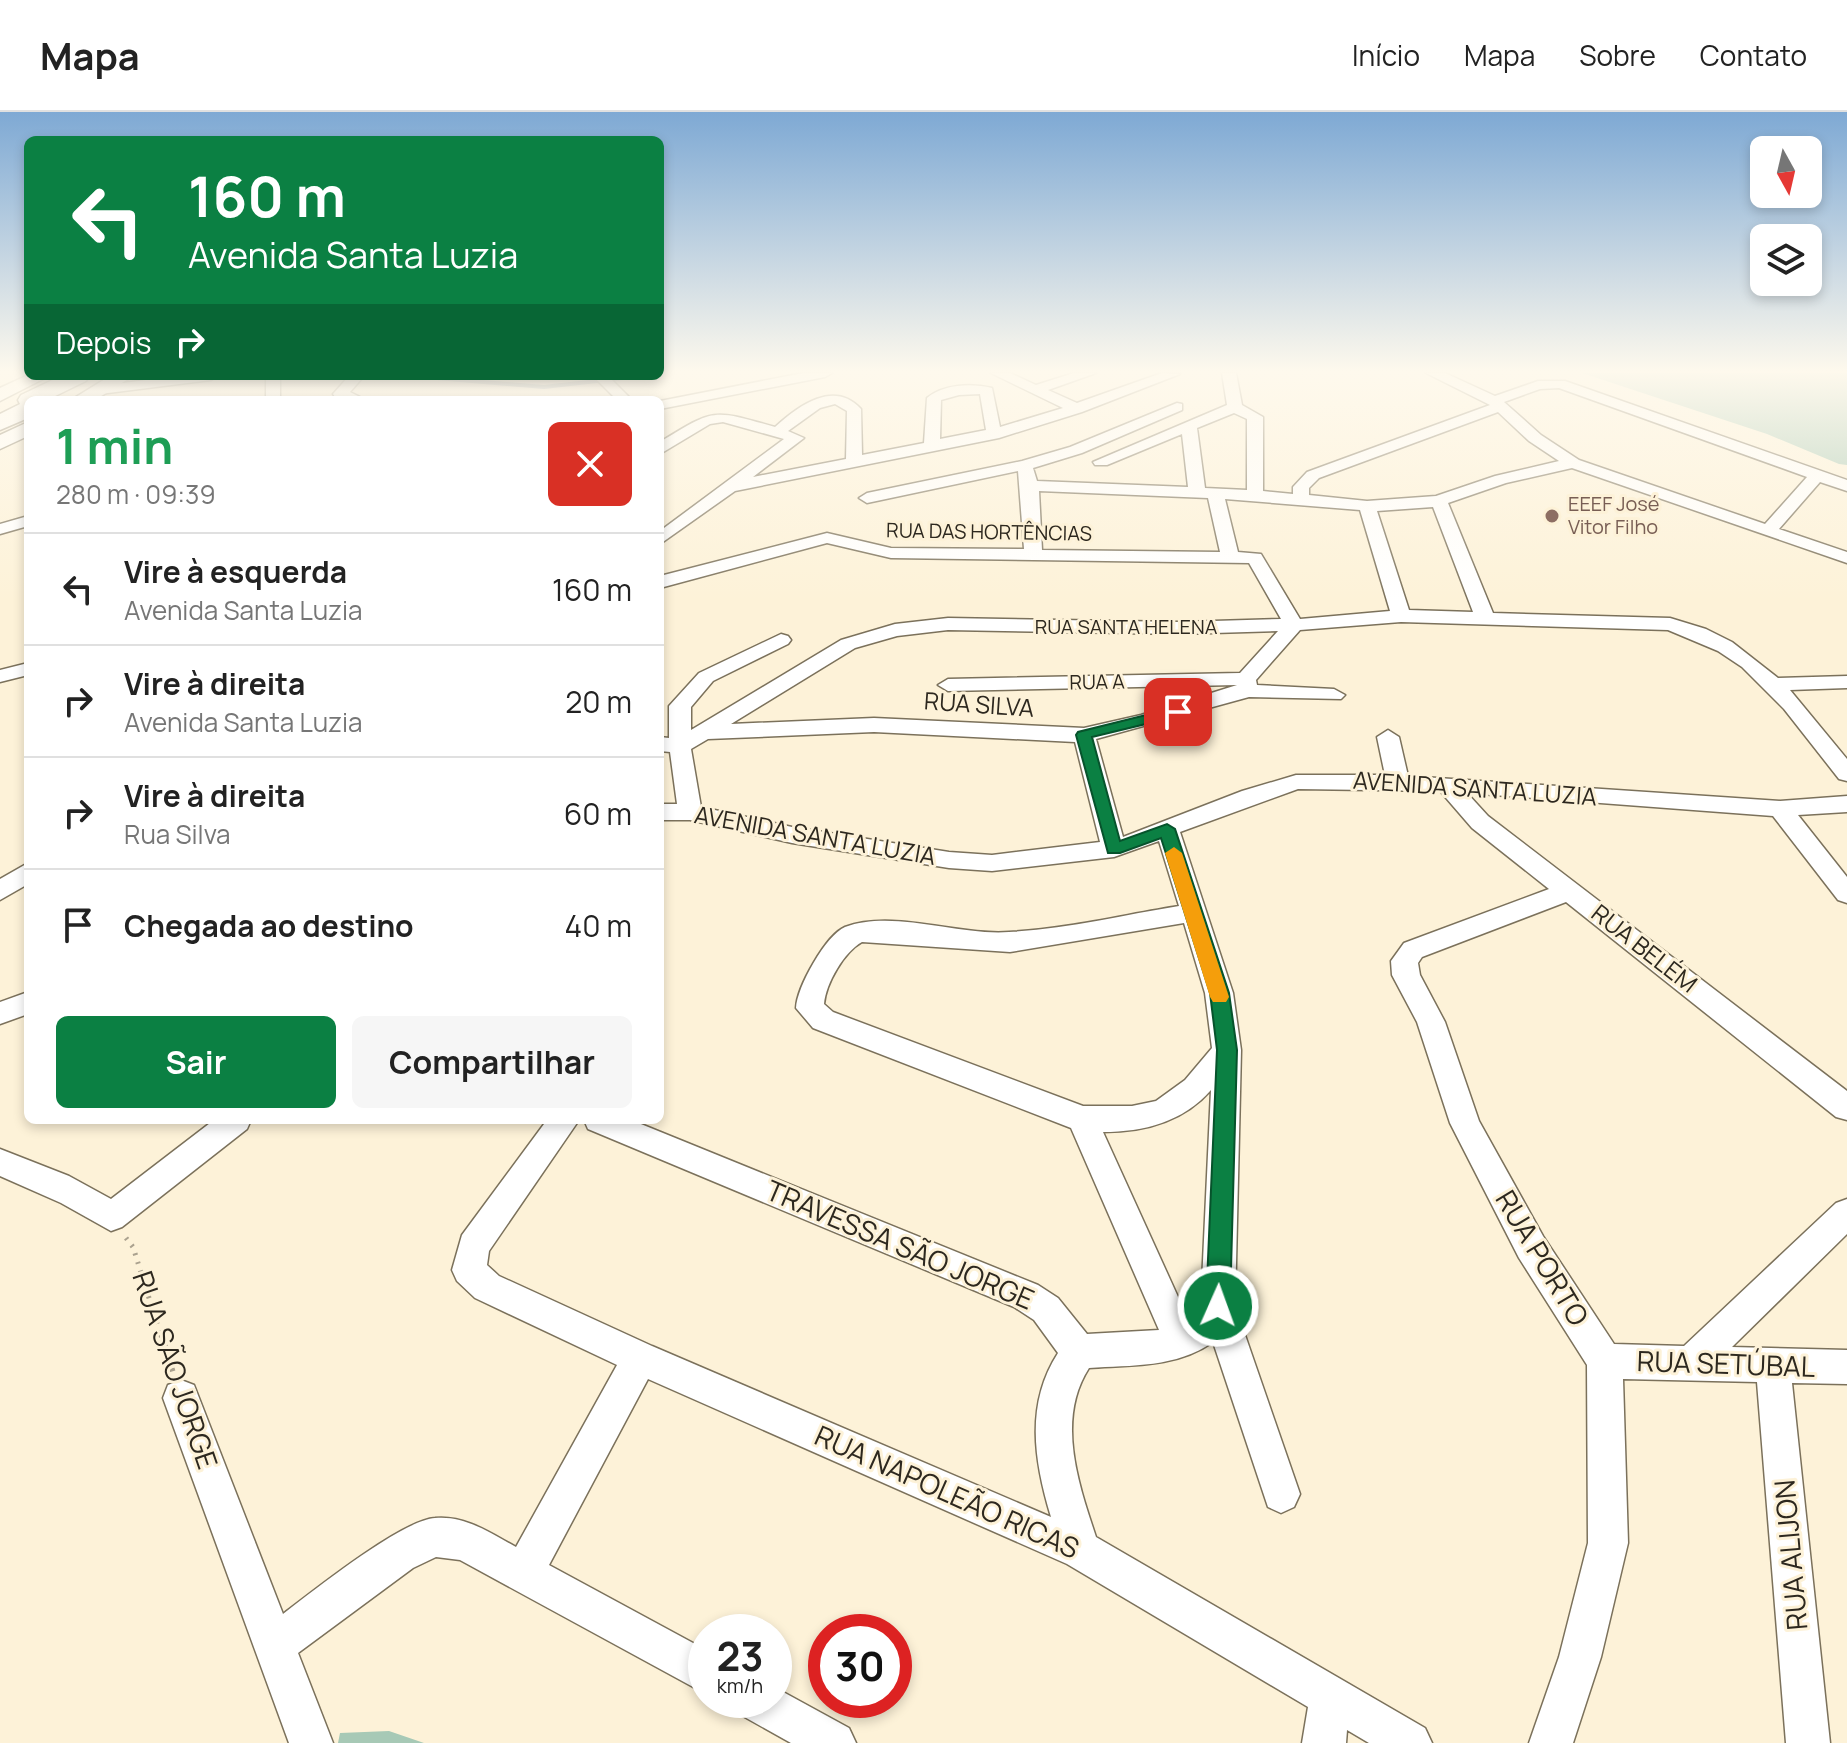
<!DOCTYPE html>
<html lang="pt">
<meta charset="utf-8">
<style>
:root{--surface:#fff;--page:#f6f6f6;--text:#222;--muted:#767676;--line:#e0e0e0;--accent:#0b8043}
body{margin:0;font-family:Manrope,sans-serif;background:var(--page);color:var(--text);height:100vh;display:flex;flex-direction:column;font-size:30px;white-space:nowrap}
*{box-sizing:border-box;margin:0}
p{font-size:26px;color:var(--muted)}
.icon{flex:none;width:44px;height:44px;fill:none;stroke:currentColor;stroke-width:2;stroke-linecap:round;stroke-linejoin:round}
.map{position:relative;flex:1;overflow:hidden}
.drawer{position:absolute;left:24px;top:284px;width:640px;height:728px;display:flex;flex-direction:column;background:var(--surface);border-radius:12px;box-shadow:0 4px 12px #0003}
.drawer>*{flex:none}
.hud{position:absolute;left:24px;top:24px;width:640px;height:244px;border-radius:12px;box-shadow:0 4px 12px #0003;background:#0b8043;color:#fff;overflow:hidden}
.needle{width:52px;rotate:172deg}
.fabs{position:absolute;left:1750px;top:24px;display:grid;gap:16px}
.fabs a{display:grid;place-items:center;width:72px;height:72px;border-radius:12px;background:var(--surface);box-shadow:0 4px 12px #0003;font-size:40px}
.speed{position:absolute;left:688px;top:1502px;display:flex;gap:16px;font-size:40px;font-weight:700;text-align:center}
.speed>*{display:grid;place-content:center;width:104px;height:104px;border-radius:50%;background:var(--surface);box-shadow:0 4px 12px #0003;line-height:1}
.speed small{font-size:20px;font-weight:400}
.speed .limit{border:12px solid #d22;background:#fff;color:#111}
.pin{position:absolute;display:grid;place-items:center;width:68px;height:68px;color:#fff;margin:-34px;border-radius:16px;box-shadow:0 4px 12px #0006}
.me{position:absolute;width:88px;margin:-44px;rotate:2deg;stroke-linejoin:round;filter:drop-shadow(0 0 6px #0008)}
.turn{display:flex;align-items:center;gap:28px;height:168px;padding:0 32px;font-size:36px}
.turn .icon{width:104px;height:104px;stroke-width:2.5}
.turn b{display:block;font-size:56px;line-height:68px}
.then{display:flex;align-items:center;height:76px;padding:0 32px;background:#0003;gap:16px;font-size:30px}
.round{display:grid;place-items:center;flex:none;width:84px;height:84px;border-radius:12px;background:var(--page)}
.summary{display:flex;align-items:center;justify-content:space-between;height:136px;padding:0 32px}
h1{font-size:48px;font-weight:700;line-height:60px;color:#1e9e55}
.button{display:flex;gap:16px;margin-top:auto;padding:16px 32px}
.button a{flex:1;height:92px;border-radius:12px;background:var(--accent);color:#fff;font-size:32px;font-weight:700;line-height:92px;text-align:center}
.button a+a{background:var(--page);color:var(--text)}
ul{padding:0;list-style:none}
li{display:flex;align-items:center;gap:24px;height:112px;padding:0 32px;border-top:2px solid var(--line)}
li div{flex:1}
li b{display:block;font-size:30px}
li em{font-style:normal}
header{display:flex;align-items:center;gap:48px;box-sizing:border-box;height:112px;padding:0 40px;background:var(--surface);border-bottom:2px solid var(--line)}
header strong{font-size:38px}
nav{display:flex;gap:44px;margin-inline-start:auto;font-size:28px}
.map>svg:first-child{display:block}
.green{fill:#a7c9b6}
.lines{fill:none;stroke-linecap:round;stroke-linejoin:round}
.stream{stroke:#677789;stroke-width:4}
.minor-casing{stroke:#7b715b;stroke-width:3}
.major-casing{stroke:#7b715b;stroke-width:3}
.highway-casing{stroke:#7b715b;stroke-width:3}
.path-far1{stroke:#aaa18e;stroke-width:5;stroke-dasharray:2 7;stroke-linecap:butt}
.path{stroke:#aaa18e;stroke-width:6;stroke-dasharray:3 9;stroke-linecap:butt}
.minor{fill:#fff;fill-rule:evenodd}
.major{fill:#fff;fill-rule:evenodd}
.highway{fill:#fff;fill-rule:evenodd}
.route{fill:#0b8043;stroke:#07532c;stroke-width:2}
.slow{fill:#f59e0b}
.education-dot{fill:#8d6e63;stroke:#fdf2d8;stroke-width:3}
.labels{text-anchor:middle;stroke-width:6;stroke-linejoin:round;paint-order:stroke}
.far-education-label{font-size:20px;fill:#785e54;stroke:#fdf2d8;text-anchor:start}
.far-street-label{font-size:20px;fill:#2d281f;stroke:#fdf2d8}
.street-label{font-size:24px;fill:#2d281f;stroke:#fdf2d8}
.near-street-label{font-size:28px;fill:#2d281f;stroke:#fdf2d8}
</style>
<header>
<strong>Mapa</strong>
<nav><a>Início</a><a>Mapa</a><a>Sobre</a><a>Contato</a></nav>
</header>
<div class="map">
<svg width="1847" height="1631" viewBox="0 0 1847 1631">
<rect width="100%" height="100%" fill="#fdf2d8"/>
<path class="green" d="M1582 261H1847V353L1839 352 1767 322Z
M389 1619 424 1631H338L340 1621Z"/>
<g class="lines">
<path class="stream" d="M413 264 544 275 640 264"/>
<g class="minor-casing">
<path id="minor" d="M803 261H832L825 265 660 297V289Z
M991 261H1010L1036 273 1074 261H1096L1048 278 1077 291 1162 261 1180 262 1082 300 999 326 735 379 660 432V419L784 327 723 310 710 312 660 342V330C715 296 712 297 775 315 798 294 834 267 861 297L862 343 924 331 927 286C943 272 972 271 992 276L1000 315 1063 296ZM980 282 986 318 940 327 941 288 959 283ZM835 292 847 299 846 347 753 365 804 326 788 319 820 296Z
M1222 261H1236L1242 293 1263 305V379L1293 382V375L1307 360 1490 293 1426 261H1445L1495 284 1538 269H1565L1847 368V379L1820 370 1779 417 1847 440V451L1572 356 1506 371 1448 391 1493 501 1670 506 1706 517 1732 530 1778 566 1847 564V576L1790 578 1847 647V669L1839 667 1784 597 1742 555 1718 539 1668 518 1401 510 1300 518 1256 568 1257 573 1334 577 1345 583 1341 587 1249 585 1096 627 1123 725 1242 679 1296 663H1385L1377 625 1388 618 1399 625 1408 664 1780 689 1847 684V700L1798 703 1847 765V791L1838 788 1773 704 1467 681 1488 704 1847 979V1008L1836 1005 1566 790 1422 845 1418 851 1420 863 1445 910 1479 1009 1543 1124 1614 1232 1684 1234 1836 1091 1847 1087V1122L1732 1235 1847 1238V1272L1792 1271 1830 1631H1786L1757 1270 1623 1267 1628 1431 1601 1545 1573 1631H1529L1559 1545 1588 1431 1587 1253 1519 1146 1450 1011 1417 910 1392 863 1391 849 1404 831 1549 777 1472 716 1440 679 1298 677 1180 720 1233 881 1241 938 1235 1194 1300 1382 1294 1395 1281 1401 1268 1395 1213 1230C1176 1256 1132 1253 1089 1256 1056 1307 1078 1371 1096 1425L1425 1616 1432 1631H1369L1347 1618 1346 1631H1302L1308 1595 1067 1452 648 1267 549 1453 706 1538V1582L460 1448 436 1445 413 1456 298 1541 333 1631H289L163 1286 168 1273 181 1268 194 1273 283 1502C313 1479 402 1408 435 1406 465 1403 492 1422 516 1435L617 1253 475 1186 457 1169 452 1158 462 1123 547 1008H579L489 1139 487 1153 499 1164 652 1234 1051 1405C1034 1349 1025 1292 1058 1241L1034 1208 1014 1195 588 1017 584 1008H631L1038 1173 1058 1186 1087 1222 1159 1218 1071 1016 813 916 796 896C797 875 826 823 845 815 893 797 959 824 1009 820 1066 817 1123 803 1179 794L1159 729 1114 745 992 759 949 756 792 731 690 708H660V692H677L670 640 660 639V625L669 626V594L699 561 781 522 788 524 791 528 788 532 713 569 691 595V618L841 528 895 512 948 506 1180 510 1281 507 1249 451 891 446 827 431 660 476V464L827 421 891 436 1024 437 1018 359 867 391 859 386 867 381 1022 349 1070 335 1177 291 1182 292V298L1082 341 1033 356 1037 369 1188 375 1182 322 1107 353H1095L1093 350 1227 293ZM1559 276 1807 365 1765 412 1579 348 1541 323 1504 290 1540 277ZM1498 300 1529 329 1559 349 1495 364 1436 384 1367 389 1309 383V376L1319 366ZM1234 301 1247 307V378L1205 376 1197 316ZM1039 379 1208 386 1220 440 1042 438ZM1225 387 1360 398 1390 499 1300 507 1261 442 1238 440ZM1433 395 1473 500 1409 498 1377 399ZM948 518 1180 522 1278 519 1240 561 948 567 938 573 948 579 1237 573 1141 603 1084 616 874 606 731 612 855 536 897 524ZM874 620 1075 630 1100 730 992 743 949 740 792 715 701 695 691 637 708 627ZM1184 811 1205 881 1212 936 1185 968 1156 989 1132 994H1083L833 900 824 892C826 871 844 840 862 830L1010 840ZM1211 978 1201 1192 1188 1207 1103 1020C1144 1020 1183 1010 1211 978Z
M177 264H218L211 268 100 282 93 278 100 274Z
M266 264H280V288H266Z
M349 264H364L350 280 366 288 335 285 333 282Z
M593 264H608L632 288H617Z
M28 404V414L0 422V412Z
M28 551V563L0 570V558Z
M28 751V772L0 788V767Z
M28 880V902L0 912V890Z
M214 1008H251L247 1017 122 1115 111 1119 61 1091 0 1064V1037L69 1064 111 1087Z
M774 1575 849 1616 856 1631H791L741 1603 735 1588H774Z"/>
</g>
<g class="major-casing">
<path id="major" d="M28 263 49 264 0 289V276Z
M110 264H133L95 288H71Z
M28 310V324L0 337V323Z"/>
</g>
<g class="highway-casing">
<path id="highway" d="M61 264H89L86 269 47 288H28V306L0 318V302L20 292 18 288 21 283Z"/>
</g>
<path class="path-far1" d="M126 1126 133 1135 161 1224"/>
<path class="path" d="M161 1222 173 1261"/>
<use href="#minor" class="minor"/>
<use href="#major" class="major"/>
<use href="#highway" class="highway"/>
</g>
<linearGradient id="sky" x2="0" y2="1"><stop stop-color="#7ea9d4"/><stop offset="0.53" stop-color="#fef9ed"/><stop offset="1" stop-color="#fef9ed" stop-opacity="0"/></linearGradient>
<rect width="1847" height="489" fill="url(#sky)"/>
<path class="route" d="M1178 595 1185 600 1183 603 1092 625 1120 729 1167 712 1175 717 1229 881 1237 938 1230 1194 1226 1202 1218 1205 1209 1202 1206 1194 1217 938 1210 881 1161 726 1120 741H1108L1076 623 1078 620Z"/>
<path class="slow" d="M1174 735 1182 741 1229 885 1226 890H1213L1210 885 1165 741Z"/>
<circle class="education-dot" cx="1552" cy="404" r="8"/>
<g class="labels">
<g class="far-education-label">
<text x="1568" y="399">EEEF José<tspan x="1568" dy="23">Vitor Filho</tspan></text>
</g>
<g class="far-street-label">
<text transform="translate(989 420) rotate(1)" y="7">RUA DAS HORTÊNCIAS</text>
<text x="1126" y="522">RUA SANTA HELENA</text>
<text transform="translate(1097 570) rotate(-1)" y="7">RUA A</text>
</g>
<g class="street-label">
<text transform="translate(979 593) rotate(4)" y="8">RUA SILVA</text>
<text transform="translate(1475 677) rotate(4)" y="8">AVENIDA SANTA LUZIA</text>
<text transform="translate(815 724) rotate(10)" y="8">AVENIDA SANTA LUZIA</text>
<text transform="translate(1644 837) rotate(38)" y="8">RUA BELÉM</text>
</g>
<g class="near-street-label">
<text transform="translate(900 1133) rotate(23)" y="10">TRAVESSA SÃO JORGE</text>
<text transform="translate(1542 1146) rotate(59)" y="10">RUA PORTO</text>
<text transform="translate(1726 1252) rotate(2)" y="10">RUA SETÚBAL</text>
<text transform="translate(175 1258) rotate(71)" y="10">RUA SÃO JORGE</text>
<text transform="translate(947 1380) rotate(24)" y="10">RUA NAPOLEÃO RICAS</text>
<text transform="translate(1791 1443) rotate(-95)" y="10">RUA ALIJON</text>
</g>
</g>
</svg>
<div class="fabs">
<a><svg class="needle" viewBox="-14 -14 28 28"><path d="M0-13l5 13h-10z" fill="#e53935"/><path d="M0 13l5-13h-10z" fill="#767676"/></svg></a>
<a><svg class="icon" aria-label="layers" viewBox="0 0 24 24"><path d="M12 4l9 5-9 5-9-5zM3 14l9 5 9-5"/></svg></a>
</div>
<div class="speed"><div>23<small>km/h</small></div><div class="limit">30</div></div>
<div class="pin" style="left:1178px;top:600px;background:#d93025"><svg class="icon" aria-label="arrive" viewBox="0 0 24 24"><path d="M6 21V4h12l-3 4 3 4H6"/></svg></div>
<svg class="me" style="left:1218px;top:1194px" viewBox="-20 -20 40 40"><circle r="17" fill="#0b8043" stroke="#fff" stroke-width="3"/><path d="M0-11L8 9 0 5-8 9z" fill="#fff"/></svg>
<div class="hud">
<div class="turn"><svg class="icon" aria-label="left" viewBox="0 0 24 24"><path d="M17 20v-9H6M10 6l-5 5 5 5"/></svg><div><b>160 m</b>Avenida Santa Luzia</div></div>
<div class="then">Depois<svg class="icon" aria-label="right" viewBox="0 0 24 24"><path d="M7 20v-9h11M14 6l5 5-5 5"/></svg></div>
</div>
<section class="drawer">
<div class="summary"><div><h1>1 min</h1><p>280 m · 09:39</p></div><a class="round" style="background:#d93025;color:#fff"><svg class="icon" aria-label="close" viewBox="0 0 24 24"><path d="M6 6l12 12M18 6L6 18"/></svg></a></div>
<ul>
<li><svg class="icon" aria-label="left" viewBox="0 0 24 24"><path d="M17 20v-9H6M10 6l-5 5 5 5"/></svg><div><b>Vire à esquerda</b><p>Avenida Santa Luzia</p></div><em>160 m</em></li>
<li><svg class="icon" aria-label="right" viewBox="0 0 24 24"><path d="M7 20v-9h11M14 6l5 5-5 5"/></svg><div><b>Vire à direita</b><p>Avenida Santa Luzia</p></div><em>20 m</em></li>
<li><svg class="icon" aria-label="right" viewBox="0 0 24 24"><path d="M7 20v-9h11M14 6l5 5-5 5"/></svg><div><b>Vire à direita</b><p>Rua Silva</p></div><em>60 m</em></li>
<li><svg class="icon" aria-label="arrive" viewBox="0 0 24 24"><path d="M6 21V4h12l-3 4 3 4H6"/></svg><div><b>Chegada ao destino</b></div><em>40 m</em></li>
</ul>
<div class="button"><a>Sair</a><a>Compartilhar</a></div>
</section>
</div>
